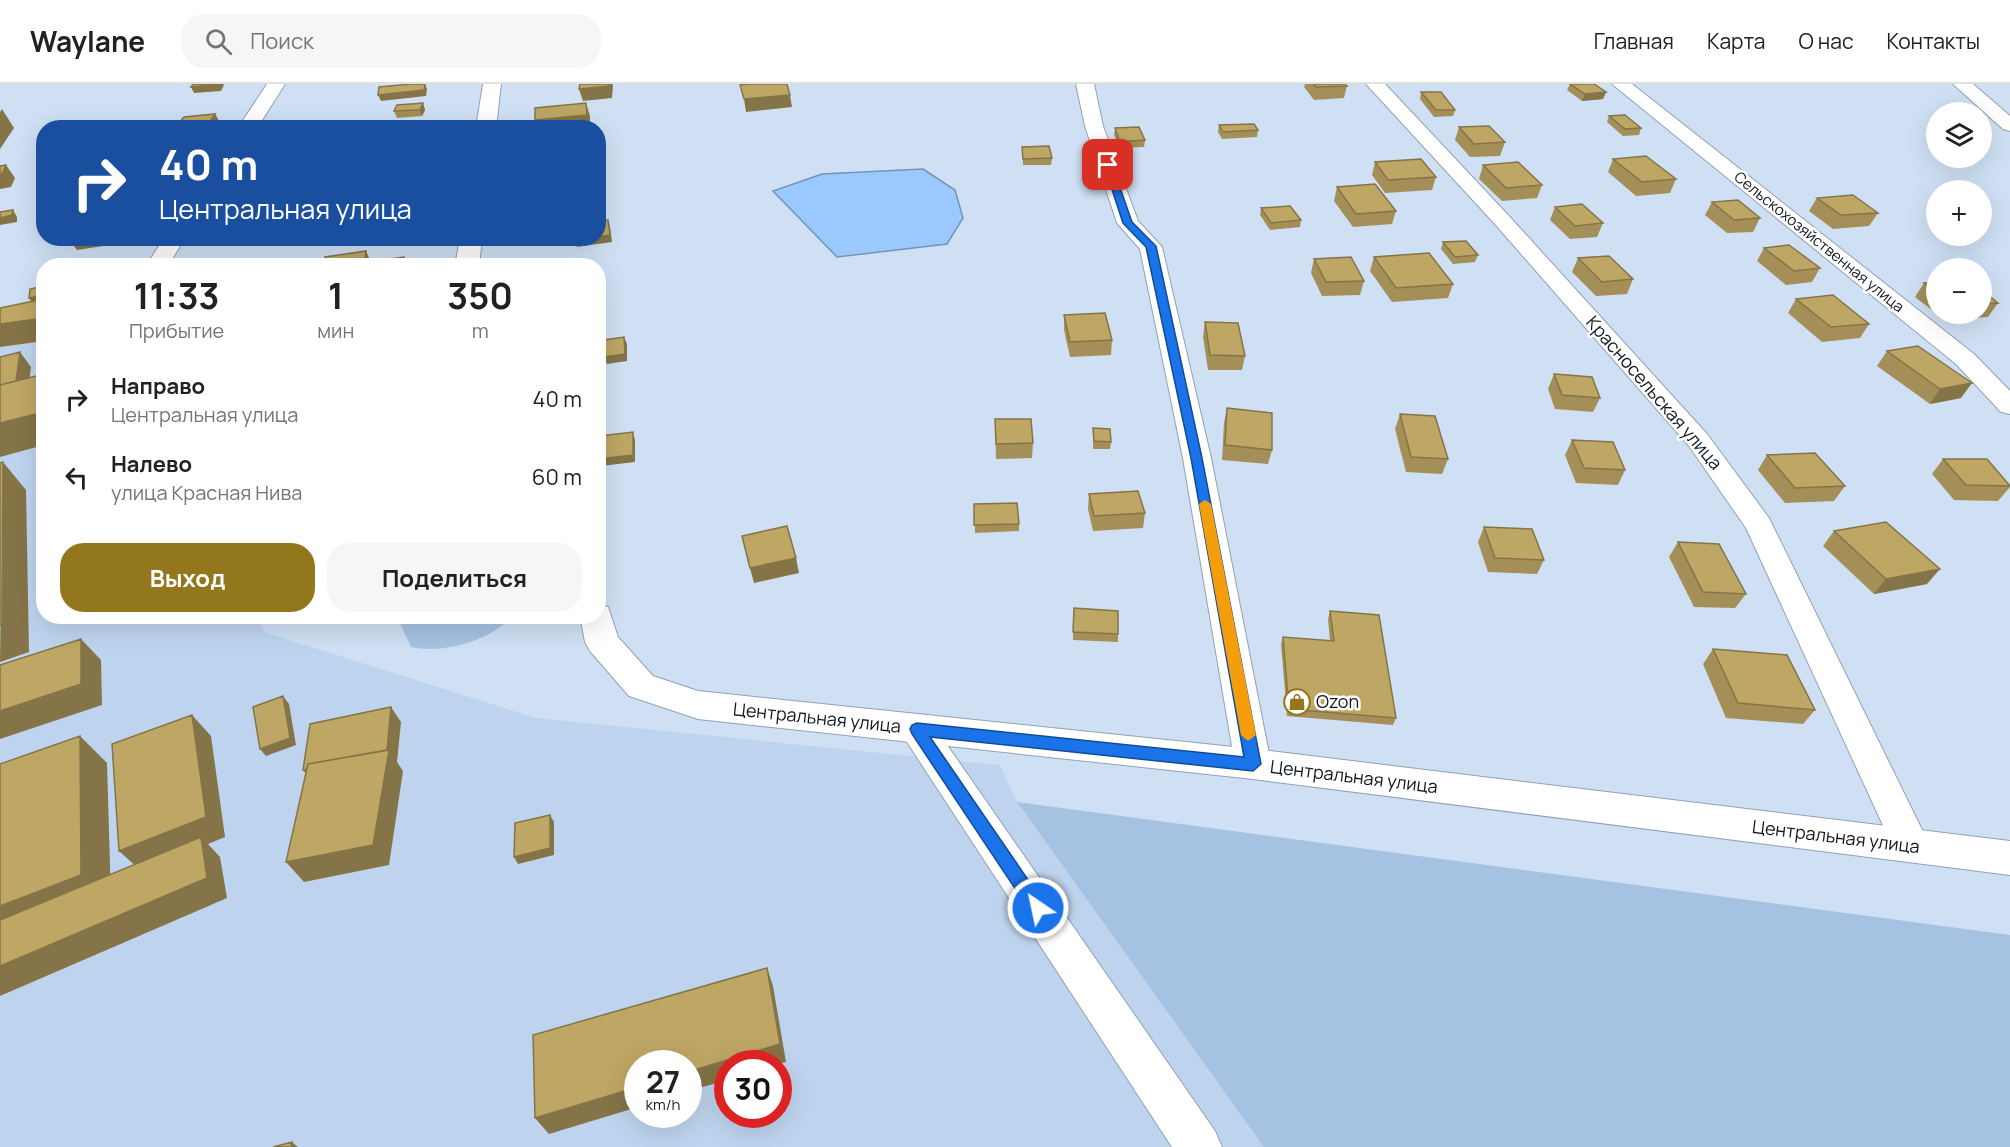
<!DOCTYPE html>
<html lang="ru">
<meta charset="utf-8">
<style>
:root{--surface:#fff;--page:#f6f6f6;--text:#202124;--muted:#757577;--line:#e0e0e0;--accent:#93771d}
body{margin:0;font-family:Manrope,sans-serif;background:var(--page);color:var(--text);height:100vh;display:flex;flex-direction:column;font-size:22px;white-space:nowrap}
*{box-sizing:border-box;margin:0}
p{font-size:20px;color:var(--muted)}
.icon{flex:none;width:33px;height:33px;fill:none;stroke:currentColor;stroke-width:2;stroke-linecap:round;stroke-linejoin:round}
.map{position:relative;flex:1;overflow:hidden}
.sheet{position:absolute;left:36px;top:174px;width:570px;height:366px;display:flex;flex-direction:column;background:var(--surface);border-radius:24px;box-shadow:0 6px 24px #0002}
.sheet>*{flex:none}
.top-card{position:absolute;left:36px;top:36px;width:570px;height:126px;border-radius:24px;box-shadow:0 6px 24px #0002;background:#1a4fa0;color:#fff;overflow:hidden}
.controls{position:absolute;left:1926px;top:18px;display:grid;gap:12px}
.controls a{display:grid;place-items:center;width:66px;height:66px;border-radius:50%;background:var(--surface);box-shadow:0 6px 24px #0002;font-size:30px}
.speed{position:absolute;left:624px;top:966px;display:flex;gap:12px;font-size:30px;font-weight:700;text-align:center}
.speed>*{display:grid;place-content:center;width:78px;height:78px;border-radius:50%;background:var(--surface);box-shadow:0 6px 24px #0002;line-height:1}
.speed small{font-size:15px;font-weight:400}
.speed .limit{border:9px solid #d22;background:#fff;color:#111}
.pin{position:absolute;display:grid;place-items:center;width:51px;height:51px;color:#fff;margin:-26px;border-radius:12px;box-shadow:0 3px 9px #0006}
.me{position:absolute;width:66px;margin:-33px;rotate:326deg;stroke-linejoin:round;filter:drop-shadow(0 0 4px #0008)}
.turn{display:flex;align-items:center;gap:21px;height:126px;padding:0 24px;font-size:27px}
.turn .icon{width:78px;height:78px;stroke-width:2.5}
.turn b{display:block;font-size:42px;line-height:51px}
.eta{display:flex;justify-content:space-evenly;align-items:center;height:102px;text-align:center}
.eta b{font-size:36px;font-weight:700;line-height:42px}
.button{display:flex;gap:12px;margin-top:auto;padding:12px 24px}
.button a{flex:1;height:69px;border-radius:24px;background:var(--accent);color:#fff;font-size:24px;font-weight:700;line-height:69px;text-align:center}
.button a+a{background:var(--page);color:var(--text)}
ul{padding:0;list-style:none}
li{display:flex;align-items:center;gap:18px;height:78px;padding:0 24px}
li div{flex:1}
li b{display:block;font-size:22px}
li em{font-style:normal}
header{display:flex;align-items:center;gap:36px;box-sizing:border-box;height:84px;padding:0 30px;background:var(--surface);border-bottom:2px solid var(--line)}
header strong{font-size:28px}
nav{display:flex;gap:33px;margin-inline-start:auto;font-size:21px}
.search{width:420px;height:54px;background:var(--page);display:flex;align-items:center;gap:15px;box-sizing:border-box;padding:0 21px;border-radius:24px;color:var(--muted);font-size:22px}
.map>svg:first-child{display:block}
.built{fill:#bed4ee;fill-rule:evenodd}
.green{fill:#a6c2e2}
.water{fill:#9bc9fe;stroke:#7294bb;stroke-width:1.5}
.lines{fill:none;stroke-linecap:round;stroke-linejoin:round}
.street-casing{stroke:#91a1b4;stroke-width:2}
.secondary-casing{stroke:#91a1b4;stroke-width:2}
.street{fill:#fff;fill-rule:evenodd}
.secondary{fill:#fff;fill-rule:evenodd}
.wall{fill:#a38f57}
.shaded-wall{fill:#857447}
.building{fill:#bea665;stroke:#857447;stroke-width:1.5}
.route{fill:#1a73e8;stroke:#114b97;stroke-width:1.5}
.slow{fill:#f59e0b}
.labels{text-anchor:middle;stroke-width:5;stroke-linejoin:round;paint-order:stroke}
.far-street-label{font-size:15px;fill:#11171e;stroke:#fff}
.street-label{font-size:18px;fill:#11171e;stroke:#fff}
.poi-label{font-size:18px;fill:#11171e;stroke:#fff;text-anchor:start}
</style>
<header>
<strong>Waylane</strong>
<div class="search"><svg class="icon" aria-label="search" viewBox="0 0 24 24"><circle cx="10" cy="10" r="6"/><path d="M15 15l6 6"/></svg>Поиск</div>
<nav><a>Главная</a><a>Карта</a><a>О нас</a><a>Контакты</a></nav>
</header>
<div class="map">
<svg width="2010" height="1063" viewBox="0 0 2010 1063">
<rect width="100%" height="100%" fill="#cfe0f4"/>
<path class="built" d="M43 242 44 532 254 533 267 549 536 634 1000 681 1017 718 1264 1063H0V249ZM638 980H688V1030H638ZM728 980H778V1030H728Z"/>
<path class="green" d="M397 533H511C491 557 441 570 411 563Z
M1017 718 2010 851V1063H1264Z"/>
<path class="water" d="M923 85 955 106 963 134 947 160 837 173 773 107 822 90Z"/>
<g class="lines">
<g class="street-casing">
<path id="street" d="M267 0H285L257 44H238Z
M1076 0H1094L1103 42 1138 137 1162 163 1211 374 1271 680 1266 690 1253 695 1240 690 1235 680 1183 374 1140 165 1117 139 1085 42Z
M1366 0H1385L1508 131 1707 350 1769 434 1930 762 1924 774 1911 778 1898 774 1746 444 1689 362 1494 139Z
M1612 0H1632L1974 270 2010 307V330L2001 328 1956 280Z
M1953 0H1973L2010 32V47L2003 45Z
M164 154H185L168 182H146Z
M917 631 929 635 1215 1047 1222 1063H1172L905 655 900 645 905 635Z"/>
</g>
<g class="secondary-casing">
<path id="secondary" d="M483 0H501L496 44H476Z
M460 154H482L479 182H455Z
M598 521 608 523 618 553 653 592 698 607 1253 665 2010 757V791L1253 695 698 635 629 612 590 567 585 558 580 532H598Z"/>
</g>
<use href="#street" class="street"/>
<use href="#secondary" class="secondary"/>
</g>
<path class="wall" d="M1305 0H1345L1347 2 1344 14 1314 16 1304 3Z
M1570 0 1606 8 1603 15 1582 17 1567 6Z
M1421 8 1455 26 1453 32 1434 33 1420 15Z
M423 19 425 26 422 32 397 34 394 27Z
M215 30 219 37 214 44H179L177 41Z
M1609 32 1641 44 1639 51 1623 52 1607 38Z
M1219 41 1258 46 1257 53 1222 55 1218 48Z
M1459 43 1505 58 1500 72 1470 73 1455 56Z
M1115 44 1145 56 1144 63 1120 64 1114 51Z
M1022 63 1052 74 1051 81H1023Z
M1613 75 1676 95 1670 109 1636 112 1608 88Z
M1375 78 1436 93 1432 106 1385 109 1372 91Z
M1483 81 1542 101 1537 114 1502 117 1479 95Z
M1337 103 1396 127 1392 140 1353 143 1334 117Z
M1817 114 1878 129 1869 142 1833 145 1809 127Z
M1712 118 1760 134 1753 148 1727 149 1705 131Z
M1555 123 1603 139 1597 153 1570 155 1550 136Z
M1261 124 1301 136 1300 143 1270 146 1260 131Z
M1443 158 1478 171 1475 178 1453 180 1441 165Z
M1764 164 1820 184 1812 198 1786 201 1757 177Z
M1374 173 1453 200 1448 214 1392 218 1370 187Z
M1578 174 1633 195 1627 210 1596 212 1572 188Z
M1314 175 1364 197 1360 211 1322 212 1311 189Z
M1936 198V230H1982V206L1998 219 1988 233 1945 236 1915 213 1924 199Z
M1796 215 1869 240 1860 254 1822 258 1788 229Z
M1064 231 1112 256 1111 271 1070 273 1064 246Z
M1205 238 1245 272 1242 286H1208L1203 253Z
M1887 267 1961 314 1930 320 1877 282Z
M1554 290 1600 314 1593 328 1555 325 1548 305Z
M1227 324 1272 366 1268 380 1222 376 1224 339Z
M1400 330 1448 375 1442 390 1406 388 1395 345Z
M995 335 1033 359 1032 374 996 375Z
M1093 344 1111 358 1110 365H1093Z
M1572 356 1625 386 1618 401 1576 399 1565 371Z
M1767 371 1845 402 1834 417 1785 419 1758 386Z
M1943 375 2010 401V403L1998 417 1954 416 1932 390Z
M1089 410 1145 429 1143 444 1093 447 1088 425Z
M974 420 1019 440V447L975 449Z
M1484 443 1544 476 1537 490 1488 488 1478 458Z
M1834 447 1927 500 1874 510 1823 462Z
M1678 458 1746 510 1735 524 1694 523 1669 473Z
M1074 524 1118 550V558L1073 556Z
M1330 527 1396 634 1393 641 1287 632 1281 560 1283 553 1330 557 1328 535Z
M1713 565 1815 626 1803 640 1726 634 1703 580Z"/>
<path class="shaded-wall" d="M218 0H223L224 1 221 7 194 9 191 3Z
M425 0 427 5 426 12 381 17 378 11Z
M609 0H612L613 1 612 14 583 17 579 5Z
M1606 8 1603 15 1582 17 1585 10Z
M790 11 792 23 746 28 744 15Z
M423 19 425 26 422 32 420 26Z
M586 19 590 32V44H537L535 36Z
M2 25 14 44 0 65V28Z
M215 30 219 37 214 44H212L209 39Z
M6 81 15 94 11 103 0 105V90Z
M13 126 17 133V138L0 141V134Z
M608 136 610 143 612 158 577 163 575 156 585 154H598V153Z
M101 154H117L116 160 77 166 72 159Z
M366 167 369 174 368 182 323 181Z
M404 173 408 182H403Z
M44 211V219L34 221 29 214Z
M44 234V257L0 263V240Z
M624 253 627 260V277L607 280 604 273Z
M20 268 31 283 25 328 0 334Z
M1972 299 1961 314 1930 320 1940 305Z
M44 328V361L0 373V339Z
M633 348 635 356V378L601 382 599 375Z
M3 378 26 406 29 568 0 578Z
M796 474 799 489 754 499 750 484Z
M1940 485 1927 500 1874 510 1886 495Z
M81 555 101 576 102 621 0 655V627Z
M283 612 289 620 296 661 266 672 260 665Z
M391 623 401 638 397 678 403 687 389 781 304 798 286 778 314 700 303 686Z
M192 631 211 652 225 753 208 760 220 773 227 814 0 912V882L141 787 119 767Z
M80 652 107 679 111 816 0 860V822Z
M550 731 554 738V771L518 780 514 773Z
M767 884 773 902 786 978 778 980H728V996L688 1007V988Z
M638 1003V1023L549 1050 535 1034Z
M292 1058 298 1063H291Z"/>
<path class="building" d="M193 0H218L191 3Z
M411 0H425L424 6 378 11 379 3Z
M580 0H609V2L579 5Z
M749 0H787L790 11 744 15 740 1Z
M1314 0H1345L1347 2 1316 3Z
M1570 0H1594L1606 8 1585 10Z
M1421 8H1441L1455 26H1436Z
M423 19 420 26 394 27 397 21Z
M586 19 587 31 535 36V24Z
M215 30 209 39 177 41 184 33Z
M1625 31 1641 44 1625 45 1609 32Z
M416 40 415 44H375V43Z
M1254 40 1258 46 1223 48 1219 41Z
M1489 42 1505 58 1474 60 1459 43Z
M1139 43 1145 56 1120 58 1115 44Z
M1049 62 1052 74 1023 75 1022 63Z
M1646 72 1676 95 1642 98 1613 75Z
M1421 75 1436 93 1388 96 1375 78Z
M1518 78 1542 101 1506 104 1483 81Z
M6 81 2 90H0V82Z
M1375 100 1396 127 1356 130 1337 103Z
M1853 111 1878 129 1841 131 1817 114Z
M1738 116 1760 134 1734 136 1712 118Z
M1582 120 1603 139 1575 142 1555 123Z
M1290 122 1301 136 1271 139 1261 124Z
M13 126 12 131 0 134V128Z
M608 136 610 151 598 153V138Z
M74 154H101L72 159Z
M1466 157 1478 171 1455 173 1443 158Z
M1789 161 1820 184 1794 187 1764 164Z
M366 167 365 175 323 181 325 173Z
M1429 169 1453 200 1396 204 1374 173Z
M1609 172 1633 195 1602 198 1578 174Z
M404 173 403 182H353V180Z
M1351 173 1364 197 1326 198 1314 175Z
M588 178V182H562Z
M1936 198V208L1924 199Z
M44 202V211L29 214 30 205Z
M1982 206 1998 219 1982 220Z
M1833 211 1869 240 1831 243 1796 215Z
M44 215V234L0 240V224Z
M1105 229 1112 256 1070 258 1064 231Z
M1205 238 1238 239 1245 272 1210 271Z
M624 253 625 270 604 273V256Z
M1918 262 1972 299 1940 305 1887 267Z
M20 268 16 297 0 301V273Z
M44 290V328L0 339V301Z
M1554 290 1592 293 1600 314 1562 311Z
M1227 324 1272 329V366L1225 361Z
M1400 330 1435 332 1448 375 1411 373Z
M995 335H1031L1033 359 996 360Z
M1093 344 1110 345 1111 358 1094 357Z
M633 348V371L599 375 600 352Z
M1572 356 1613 358 1625 386 1584 384Z
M1815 369 1845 402 1795 404 1767 371Z
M1943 375H1987L2010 402 1966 401Z
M3 378 2 540 0 541V379Z
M1138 407 1145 429 1094 432 1089 410Z
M1017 419 1019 440 974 441V420Z
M1886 438 1940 485 1886 495 1834 447Z
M787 442 796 474 750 484 742 452Z
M1484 443 1532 445 1544 476 1495 474Z
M1678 458 1719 460 1746 510 1703 508Z
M1074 524 1118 527V550L1073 548Z
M1330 527 1379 531 1396 634 1289 625 1283 553 1334 557Z
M81 555V600L0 627V581Z
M1713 565 1787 571 1815 626 1738 619Z
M283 612 290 654 260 665 253 623Z
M391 623 387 666 308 680 307 685 303 686 310 640Z
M192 631 206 733 119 767 112 660Z
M80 652 81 791 0 822V680Z
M389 666 373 761 286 778 308 680Z
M550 731V764L514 773 515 739Z
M201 753 207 794 0 882V836Z
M767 884 780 960 688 988V980H638V1003L535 1034 533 951Z
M292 1058 291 1063H273Z"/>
<path class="route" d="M1108 78 1112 81 1132 138 1156 162 1202 374 1261 680 1253 687 930 653 1044 819 1047 824 1044 830 1038 832 1032 830 912 650 910 645 912 641 917 639 1244 673 1191 374 1146 163 1123 139 1104 81Z"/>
<path class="slow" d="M1205 416 1211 420 1256 651 1248 657 1241 651 1199 420Z"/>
<defs>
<g id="shop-ring" transform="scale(1.35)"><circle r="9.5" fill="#fff" stroke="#93771d" stroke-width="1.5"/><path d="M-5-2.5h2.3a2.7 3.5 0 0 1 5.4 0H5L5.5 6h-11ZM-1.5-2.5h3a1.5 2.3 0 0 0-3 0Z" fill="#93771d"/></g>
</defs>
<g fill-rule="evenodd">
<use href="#shop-ring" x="1297" y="618"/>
</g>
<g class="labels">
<g class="far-street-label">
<text transform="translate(1819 158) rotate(39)" y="5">Сельскохозяйственная улица</text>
</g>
<g class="street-label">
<text transform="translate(1654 309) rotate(49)" y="6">Красносельская улица</text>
<text transform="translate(817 634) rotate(6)" y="6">Центральная улица</text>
<text transform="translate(1354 693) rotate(7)" y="6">Центральная улица</text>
<text transform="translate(1836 753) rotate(7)" y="6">Центральная улица</text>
</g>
<g class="poi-label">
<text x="1316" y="624">Ozon</text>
</g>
</g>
</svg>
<div class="controls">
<a><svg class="icon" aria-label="layers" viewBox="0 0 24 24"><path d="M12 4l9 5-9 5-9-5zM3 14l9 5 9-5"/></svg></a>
<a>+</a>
<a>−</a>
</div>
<div class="speed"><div>27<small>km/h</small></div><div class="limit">30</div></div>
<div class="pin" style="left:1108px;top:81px;background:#d93025"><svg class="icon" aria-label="arrive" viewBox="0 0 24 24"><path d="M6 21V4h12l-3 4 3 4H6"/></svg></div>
<svg class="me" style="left:1038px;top:824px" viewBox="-20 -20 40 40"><circle r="17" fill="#1a73e8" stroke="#fff" stroke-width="3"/><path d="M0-11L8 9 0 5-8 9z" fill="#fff"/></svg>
<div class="top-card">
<div class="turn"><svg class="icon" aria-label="right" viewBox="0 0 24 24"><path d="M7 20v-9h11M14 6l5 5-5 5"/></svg><div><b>40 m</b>Центральная улица</div></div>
</div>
<section class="sheet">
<div class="eta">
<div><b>11:33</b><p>Прибытие</p></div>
<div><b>1</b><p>мин</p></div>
<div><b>350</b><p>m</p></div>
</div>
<ul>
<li><svg class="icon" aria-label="right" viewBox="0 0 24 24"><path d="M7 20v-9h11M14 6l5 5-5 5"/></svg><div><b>Направо</b><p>Центральная улица</p></div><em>40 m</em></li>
<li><svg class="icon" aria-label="left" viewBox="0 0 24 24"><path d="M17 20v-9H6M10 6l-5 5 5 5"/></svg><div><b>Налево</b><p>улица Красная Нива</p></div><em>60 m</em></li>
</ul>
<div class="button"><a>Выход</a><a>Поделиться</a></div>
</section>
</div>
